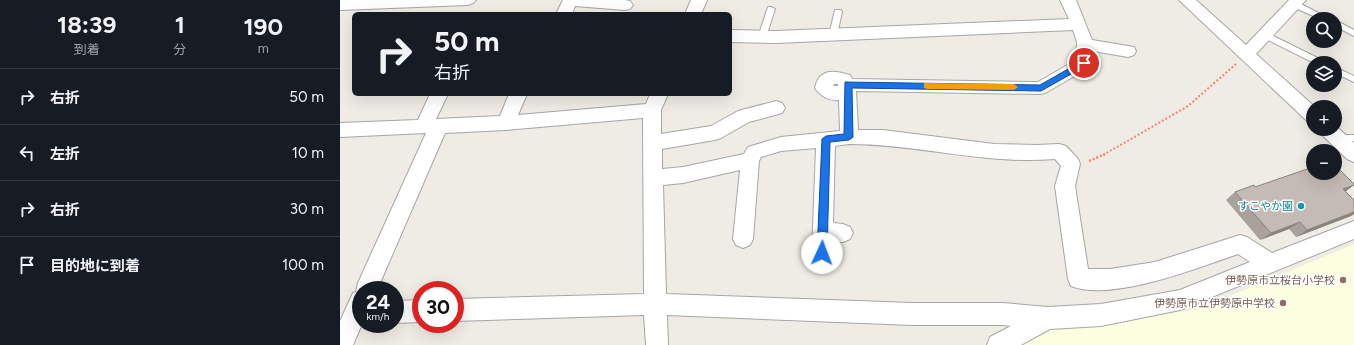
<!DOCTYPE html>
<html lang="ja">
<meta charset="utf-8">
<style>
:root{--surface:#171b24;--page:#242831;--text:#f1f3f6;--muted:#9ea1a6;--line:#363941}
body{margin:0;font-family:Figtree,"Noto Sans JP",sans-serif;background:var(--page);color:var(--text);height:100vh;display:flex;flex-direction:column;font-size:15px;white-space:nowrap}
*{box-sizing:border-box;margin:0}
p{font-size:13px;color:var(--muted)}
.icon{flex:none;width:22px;height:22px;fill:none;stroke:currentColor;stroke-width:2;stroke-linecap:round;stroke-linejoin:round}
.map{position:relative;flex:1;overflow:hidden}
.sheet{display:flex;flex-direction:column;background:var(--surface);width:340px}
.sheet>*{flex:none}
.top-card{position:absolute;left:12px;top:12px;width:380px;height:84px;border-radius:6px;box-shadow:0 4px 16px #0002;background:#171b24;color:var(--text);overflow:hidden}
.controls{position:absolute;left:966px;top:12px;display:grid;gap:8px}
.controls a{display:grid;place-items:center;width:36px;height:36px;border-radius:50%;background:var(--surface);box-shadow:0 4px 16px #0002;font-size:20px}
.speed{position:absolute;left:12px;top:281px;display:flex;gap:8px;font-size:20px;font-weight:700;text-align:center}
.speed>*{display:grid;place-content:center;width:52px;height:52px;border-radius:50%;background:var(--surface);box-shadow:0 4px 16px #0002;line-height:1}
.speed small{font-size:10px;font-weight:400}
.speed .limit{border:6px solid #d22;background:#fff;color:#111}
.pin{position:absolute;display:grid;place-items:center;width:34px;height:34px;color:#fff;margin:-17px;border:2px solid #fff;border-radius:50%;box-shadow:0 1px 4px #0007}
.me{position:absolute;width:44px;margin:-22px;rotate:2deg;stroke-linejoin:round;filter:drop-shadow(0 0 3px #0008)}
.turn{display:flex;align-items:center;gap:14px;height:84px;padding:0 16px;font-size:18px}
.turn .icon{width:52px;height:52px;stroke-width:2.5}
.turn b{display:block;font-size:28px;line-height:34px}
.eta{display:flex;justify-content:space-evenly;align-items:center;height:68px;text-align:center}
.eta b{font-size:24px;font-weight:700;line-height:28px}
ul{padding:0;list-style:none}
li{display:flex;align-items:center;gap:12px;height:56px;padding:0 16px;border-top:1px solid var(--line)}
li div{flex:1}
li b{display:block;font-size:15px}
li em{font-style:normal}
main{display:flex;flex:1;min-height:0}
.map>svg:first-child{display:block}
.education{fill:#fcffdf}
.lines{fill:none;stroke-linecap:round;stroke-linejoin:round}
.service-casing{stroke:#a6a6a6;stroke-width:2}
.minor-casing{stroke:#a6a6a6;stroke-width:2}
.path-far1{stroke:#f8856d;stroke-width:2;stroke-dasharray:2 2;stroke-linecap:butt}
.path{stroke:#f8856d;stroke-width:2.5;stroke-dasharray:2 2;stroke-linecap:butt}
.service{fill:#fff;fill-rule:evenodd}
.minor{fill:#fff;fill-rule:evenodd}
.wall{fill:#a9a29b}
.shaded-wall{fill:#89847e}
.building{fill:#c4bcb4;stroke:#89847e}
.route{fill:#1a73e8;stroke:#114b97}
.slow{fill:#f59e0b}
.culture-dot{fill:#0f9aa8;stroke:#fff;stroke-width:1.5}
.education-dot{fill:#8d6e63;stroke:#fff;stroke-width:1.5}
.labels{text-anchor:middle;stroke-width:3;stroke-linejoin:round;paint-order:stroke}
.culture-label{font-size:11px;fill:#0d838f;stroke:#fff;text-anchor:end}
.education-label{font-size:11px;fill:#785e54;stroke:#fff;text-anchor:end}
</style>
<main>
<section class="sheet">
<div class="eta">
<div><b>18:39</b><p>到着</p></div>
<div><b>1</b><p>分</p></div>
<div><b>190</b><p>m</p></div>
</div>
<ul>
<li><svg class="icon" aria-label="right" viewBox="0 0 24 24"><path d="M7 20v-9h11M14 6l5 5-5 5"/></svg><div><b>右折</b></div><em>50 m</em></li>
<li><svg class="icon" aria-label="left" viewBox="0 0 24 24"><path d="M17 20v-9H6M10 6l-5 5 5 5"/></svg><div><b>左折</b></div><em>10 m</em></li>
<li><svg class="icon" aria-label="right" viewBox="0 0 24 24"><path d="M7 20v-9h11M14 6l5 5-5 5"/></svg><div><b>右折</b></div><em>30 m</em></li>
<li><svg class="icon" aria-label="arrive" viewBox="0 0 24 24"><path d="M6 21V4h12l-3 4 3 4H6"/></svg><div><b>目的地に到着</b></div><em>100 m</em></li>
</ul>
</section>
<div class="map">
<svg width="1014" height="345" viewBox="0 0 1014 345">
<rect width="100%" height="100%" fill="#efece5"/>
<path class="education" d="M1014 244V345H672L710 325 768 323 859 309Z"/>
<g class="lines">
<g class="service-casing">
<path id="service" d="M951 2H957L990 19H980L951 6Z
M428 7H431L435 9 426 37 422 40 418 37Z
M495 10H501L502 12 497 35 493 38 489 35Z
M995 20 1014 30V36L995 26Z
M925 32 984 61 985 63H974L922 37V33Z
M995 67 1014 76V82L995 73Z
M1007 135H1014V141C1008 141 1002 145 997 143L996 141 997 139Z"/>
</g>
<g class="minor-casing">
<path id="minor" d="M0 0H136L133 3 128 5 0 10Z
M223 0H285L290 1 293 5 290 9 285 10 235 6 232 14H216Z
M351 0H367L361 14H345Z
M720 0H736L752 40 794 47 796 51 794 55 788 57 753 51 752 63 750 67 707 92 701 94 516 91 518 130H543L654 144 697 145 719 144 726 146 738 159 740 164 735 186 748 269H770L815 262 900 235 907 237 932 253 1014 221V239L840 310 761 326 710 329 681 345H647L650 337 671 326 663 325H572L327 315 328 345H306L304 315 115 321V299L304 294 303 118 166 130 105 133 37 290H21L22 324 13 345H0V321L13 293 16 292 18 283 86 133 0 137V123L78 120 90 94H108L96 119 160 116 169 94H187L178 115 306 104 310 94H328L321 110V134L371 126 398 111 436 101 442 103 445 108 442 113 409 122 381 138 375 140 322 149V169L343 167 404 154 408 147 441 137 500 131 499 100C489 101 480 96 475 88 479 68 494 70 510 75L512 79 698 82 736 60 737 42 733 30 436 43 390 42V30L436 31 729 19ZM494 84H498V86H493ZM509 144C578 144 645 165 715 159L721 166 715 186 728 279 731 286C772 302 857 268 898 254L910 262 840 290 761 304 708 307 663 303H572L326 294 323 185 343 183 400 170 393 239 396 245 403 248 410 245 413 239 419 161 421 157 441 151 476 148 472 253 475 260 482 262 489 260 492 253 493 242H503L510 239 513 233 510 227 503 224 493 223 495 146Z
M839 0H856L906 45 949 0H966L916 54 975 107H973V123L967 121Z
M995 125 1014 143V162L1007 159 981 134 978 129H995Z
M81 300V322L55 323V301Z"/>
</g>
<path class="path-far1" d="M763 155 848 106 896 64"/>
<path class="path" d="M749 161 765 154"/>
<use href="#service" class="service"/>
<use href="#minor" class="minor"/>
</g>
<path class="wall" d="M1014 185 1005 192 1014 200V214L1011 216 956 237 949 229 920 240 886 200 895 192 915 187Z"/>
<path class="shaded-wall" d="M1014 185 1003 193V189Z
M1014 212V214L1011 216 956 237 967 230Z
M960 222 949 229 920 240 931 233Z"/>
<path class="building" d="M995 165 1014 184V185L1003 189 1014 200V212L967 230 960 222 931 233 895 192 914 185 915 187 973 167V173H995Z"/>
<path class="route" d="M744 60 748 63 747 65 701 91 512 88 513 137 509 140 490 142 487 253 486 256 482 257 479 256 477 253 482 139 486 136 504 134 505 82 700 85Z"/>
<path class="slow" d="M584 83 674 84 678 87 674 90 587 89 584 88Z"/>
<circle class="culture-dot" cx="961" cy="206" r="4"/>
<g class="education-dot">
<circle cx="1003" cy="280" r="4"/>
<circle cx="943" cy="303" r="4"/>
</g>
<g class="labels">
<g class="culture-label">
<text x="953" y="210">すこやか園</text>
</g>
<g class="education-label">
<text x="995" y="284">伊勢原市立桜台小学校</text>
<text x="935" y="307">伊勢原市立伊勢原中学校</text>
</g>
</g>
</svg>
<div class="controls">
<a><svg class="icon" aria-label="search" viewBox="0 0 24 24"><circle cx="10" cy="10" r="6"/><path d="M15 15l6 6"/></svg></a>
<a><svg class="icon" aria-label="layers" viewBox="0 0 24 24"><path d="M12 4l9 5-9 5-9-5zM3 14l9 5 9-5"/></svg></a>
<a>+</a>
<a>−</a>
</div>
<div class="speed"><div>24<small>km/h</small></div><div class="limit">30</div></div>
<div class="pin" style="left:744px;top:63px;background:#d93025"><svg class="icon" aria-label="arrive" viewBox="0 0 24 24"><path d="M6 21V4h12l-3 4 3 4H6"/></svg></div>
<svg class="me" style="left:482px;top:253px" viewBox="-20 -20 40 40"><circle r="19" fill="#fff"/><path d="M0-13L10 11 0 6-10 11z" fill="#1a73e8"/></svg>
<div class="top-card">
<div class="turn"><svg class="icon" aria-label="right" viewBox="0 0 24 24"><path d="M7 20v-9h11M14 6l5 5-5 5"/></svg><div><b>50 m</b>右折</div></div>
</div>
</div>
</main>
